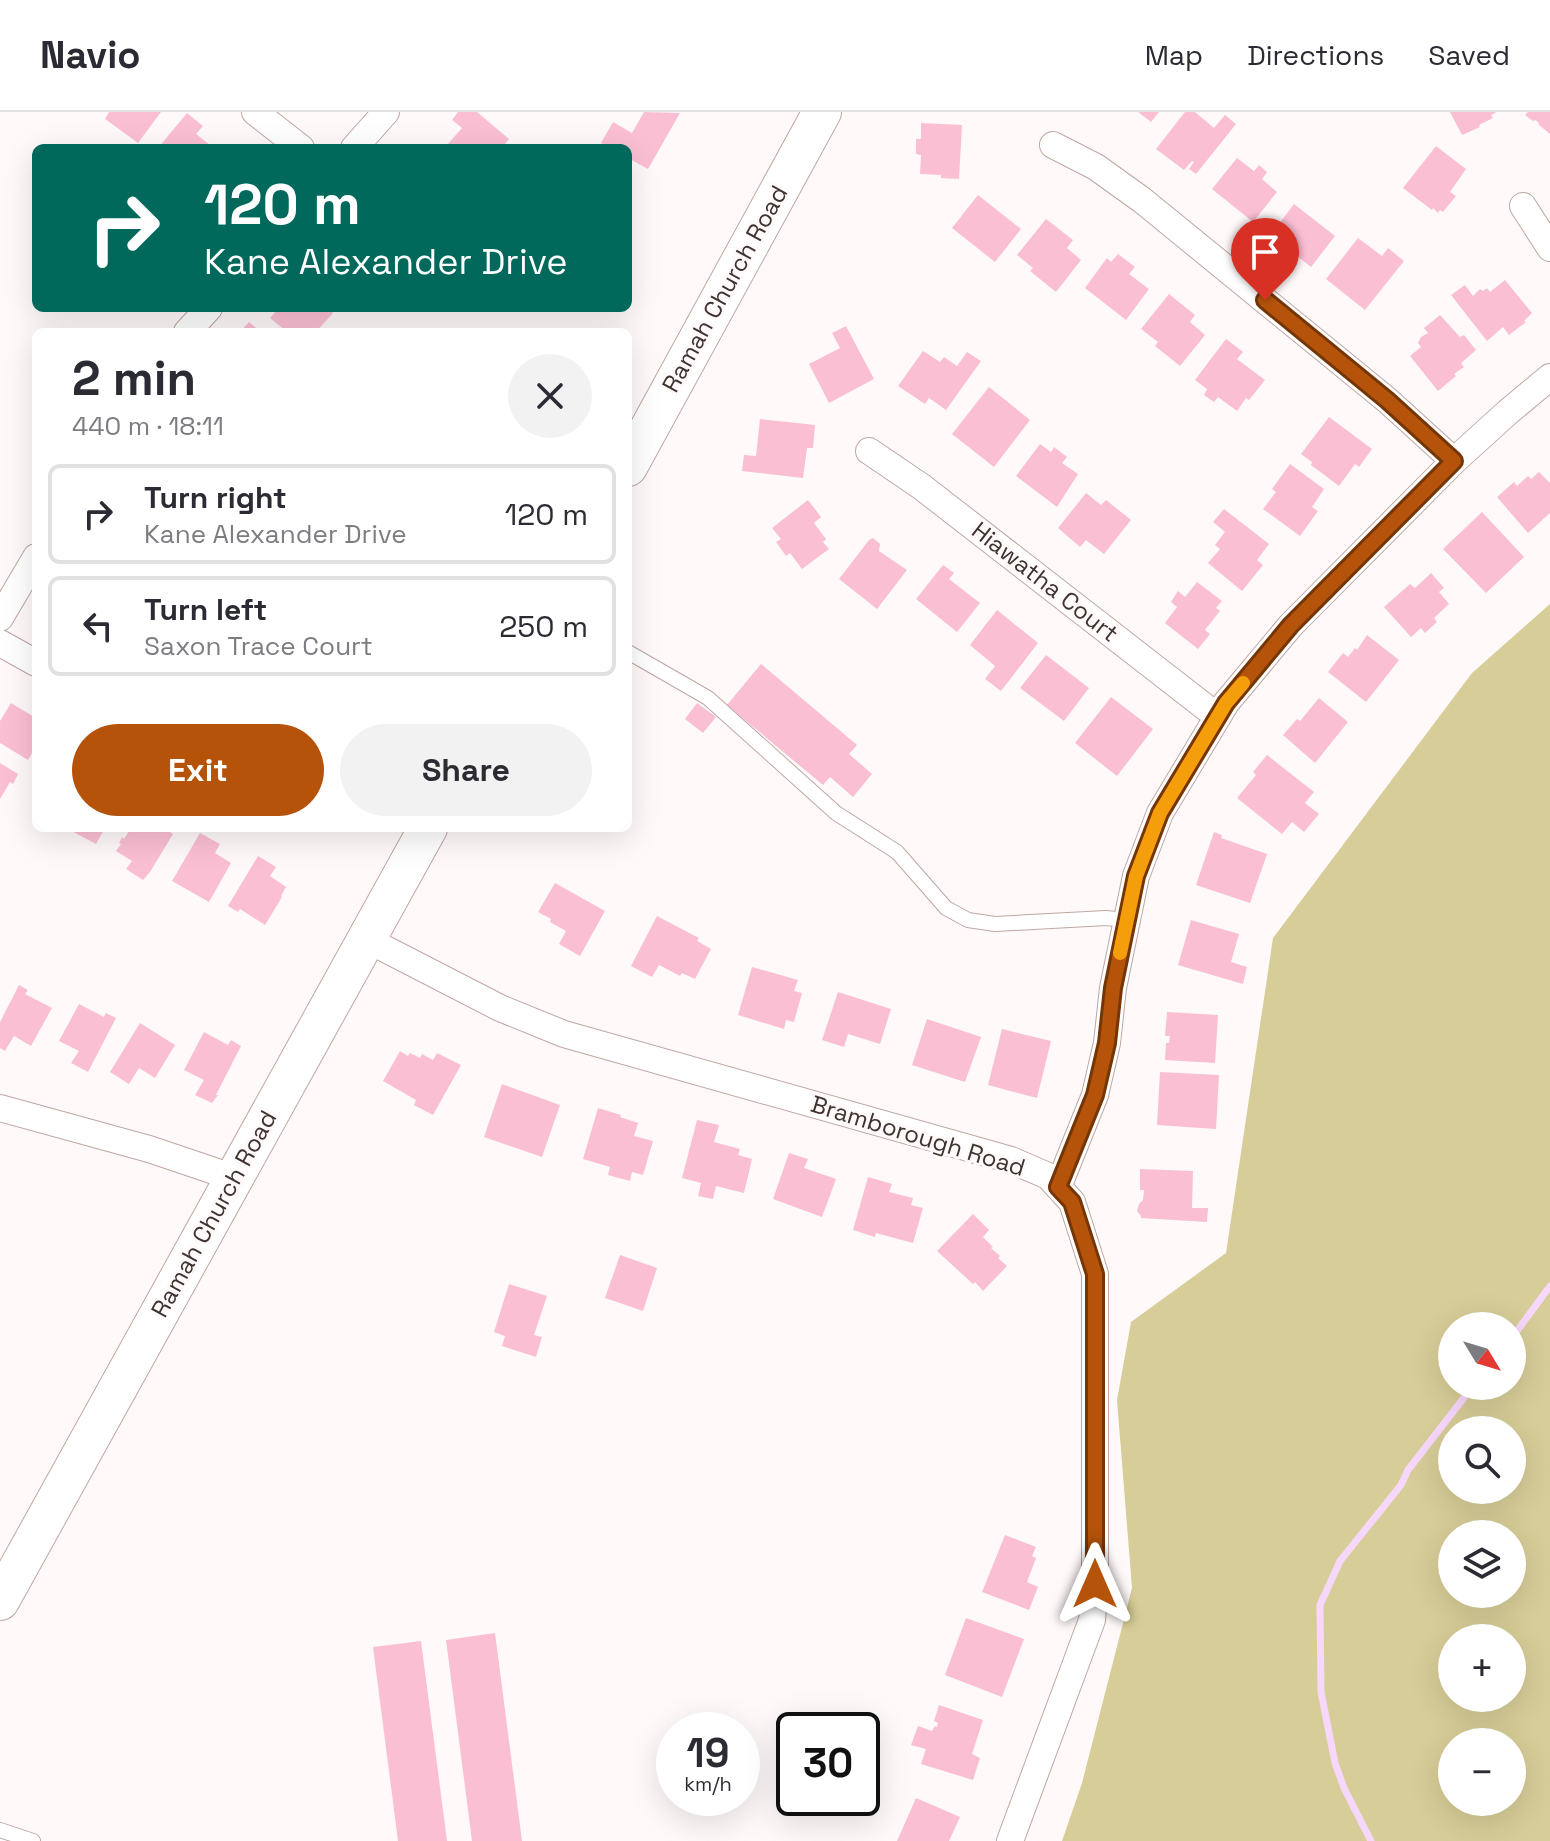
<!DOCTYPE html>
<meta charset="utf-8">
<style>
:root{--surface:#fff;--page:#f2f2f3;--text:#2b2b33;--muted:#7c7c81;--line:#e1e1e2;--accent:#b45309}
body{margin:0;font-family:"Space Grotesk",sans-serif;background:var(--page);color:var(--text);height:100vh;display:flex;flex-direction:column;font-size:30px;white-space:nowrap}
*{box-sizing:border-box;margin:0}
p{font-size:26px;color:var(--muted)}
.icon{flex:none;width:44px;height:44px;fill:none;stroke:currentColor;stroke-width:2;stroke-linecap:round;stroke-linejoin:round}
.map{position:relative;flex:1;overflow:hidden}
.drawer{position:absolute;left:32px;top:216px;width:600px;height:504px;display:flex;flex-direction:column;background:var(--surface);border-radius:12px;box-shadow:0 8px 32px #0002}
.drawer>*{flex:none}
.top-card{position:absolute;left:32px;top:32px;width:600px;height:168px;border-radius:12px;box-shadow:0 8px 32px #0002;background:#00695c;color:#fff;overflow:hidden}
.needle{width:52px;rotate:128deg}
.controls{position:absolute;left:1438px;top:1200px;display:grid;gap:16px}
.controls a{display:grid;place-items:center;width:88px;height:88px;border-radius:50%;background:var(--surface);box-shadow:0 8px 32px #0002;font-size:40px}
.speed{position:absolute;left:656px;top:1600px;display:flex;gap:16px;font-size:40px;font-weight:700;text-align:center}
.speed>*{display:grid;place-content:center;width:104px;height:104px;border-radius:50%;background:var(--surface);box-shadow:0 8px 32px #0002;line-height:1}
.speed small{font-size:20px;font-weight:400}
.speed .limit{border:4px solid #111;border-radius:12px;background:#fff;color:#111}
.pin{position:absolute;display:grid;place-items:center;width:68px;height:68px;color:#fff;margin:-82px -34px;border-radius:50% 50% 50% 0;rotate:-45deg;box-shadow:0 0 8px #0007}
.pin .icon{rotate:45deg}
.me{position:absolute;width:88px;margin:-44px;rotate:0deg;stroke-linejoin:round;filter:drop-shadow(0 0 6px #0008)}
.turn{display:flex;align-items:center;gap:28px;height:168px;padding:0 40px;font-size:36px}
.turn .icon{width:104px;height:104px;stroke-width:2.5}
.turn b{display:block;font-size:56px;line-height:68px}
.round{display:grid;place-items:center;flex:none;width:84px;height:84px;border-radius:42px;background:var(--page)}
.head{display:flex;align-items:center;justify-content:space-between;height:136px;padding:0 40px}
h1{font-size:48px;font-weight:600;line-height:60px}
.action{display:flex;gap:16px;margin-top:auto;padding:16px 40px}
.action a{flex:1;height:92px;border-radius:48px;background:var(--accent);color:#fff;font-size:32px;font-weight:600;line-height:92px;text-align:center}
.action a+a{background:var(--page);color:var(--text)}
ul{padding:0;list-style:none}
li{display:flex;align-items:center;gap:24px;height:100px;margin:0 16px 12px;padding:0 24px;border:4px solid var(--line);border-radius:12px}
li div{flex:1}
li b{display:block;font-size:30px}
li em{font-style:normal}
header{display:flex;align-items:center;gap:48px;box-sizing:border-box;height:112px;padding:0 40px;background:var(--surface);border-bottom:2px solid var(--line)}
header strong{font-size:38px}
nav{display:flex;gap:44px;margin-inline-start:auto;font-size:28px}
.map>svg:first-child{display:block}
.green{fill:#d7cd98;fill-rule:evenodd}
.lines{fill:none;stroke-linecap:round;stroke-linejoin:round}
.stream{stroke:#f7d7fb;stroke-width:7}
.building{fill:#fbbfd4}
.service-casing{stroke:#bea7a3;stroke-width:16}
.minor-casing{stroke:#bea7a3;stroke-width:28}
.secondary-casing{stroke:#bea7a3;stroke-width:40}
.service{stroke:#fff;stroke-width:14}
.minor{stroke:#fff;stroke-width:26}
.secondary{stroke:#fff;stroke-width:38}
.route-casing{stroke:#753606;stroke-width:20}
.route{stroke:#b45309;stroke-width:14}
.slow{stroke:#f59e0b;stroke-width:14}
.labels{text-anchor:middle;stroke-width:6;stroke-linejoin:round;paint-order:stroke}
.street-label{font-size:24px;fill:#3d3432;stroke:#fffaf9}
</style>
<header>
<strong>Navio</strong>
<nav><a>Map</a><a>Directions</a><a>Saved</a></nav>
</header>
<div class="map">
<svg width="1550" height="1729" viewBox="0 0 1550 1729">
<rect width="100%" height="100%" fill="#fffaf9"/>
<path class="green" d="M1550 492V1729H1062L1082 1671 1132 1476 1117 1288 1131 1210 1226 1141 1273 826 1472 561ZM1512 1214V1274H1452V1214ZM1512 1318V1378H1452V1318ZM1452 1422H1512V1482H1452ZM1452 1526H1512V1586H1452ZM1512 1630V1690H1452V1630Z"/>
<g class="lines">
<path class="stream" d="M1512 1230 1515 1228 1517 1219 1550 1174
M1371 1729 1344 1676 1335 1651 1321 1580 1320 1493 1340 1449 1401 1373 1408 1358 1473 1274"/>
</g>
<path class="building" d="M109 0H161L138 31 105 7Z
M458 0H477L509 27 502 36H451L447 33 462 16 452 8Z
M644 0 680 1 648 57 628 46V36H611L601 31 613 10 632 21Z
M1138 0H1159L1151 10Z
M1185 0H1195L1214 16 1225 3 1236 12 1196 62 1189 57 1194 50 1192 49 1184 58 1156 37Z
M1450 0H1497L1491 3 1493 6 1479 13 1480 15 1462 23Z
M1528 0H1550V22L1538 12 1539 11 1535 8 1533 9 1525 3Z
M187 1 203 14 196 22 214 36H158Z
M921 11 962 13 959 67 941 66V63L920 62 921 43 916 42V27H921Z
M1436 34 1466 57 1450 80 1456 84 1443 100 1440 98 1438 101 1433 96 1432 98 1403 76Z
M1237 46 1254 59 1259 53 1267 60 1262 67 1277 80 1253 110 1212 77Z
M978 83 1021 117 995 150 952 116Z
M1294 92 1335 124 1311 155 1287 136 1285 138 1269 125Z
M1046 107 1073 128 1067 136 1081 148 1056 180 1030 159 1033 156 1017 143Z
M1358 126 1382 144 1388 136 1404 149 1365 198 1326 167Z
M1118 142 1135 155 1129 162 1149 177 1126 208 1085 176 1107 146 1111 150Z
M1505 168 1532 201 1524 209 1526 210 1509 223 1503 215 1487 229 1451 183 1465 173 1473 184 1480 177 1483 179 1487 176 1490 180Z
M1169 182 1195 203 1190 210 1205 223 1180 254 1155 234 1158 230 1141 217Z
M279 196H327L333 201 316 220H287L270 206Z
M1440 203 1460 225 1464 223 1476 238 1461 251 1464 255 1454 262 1456 264 1438 279 1410 244 1421 235 1418 231 1421 225 1428 221 1424 216Z
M249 210 261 220H240Z
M846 214 874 267 829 291 809 252 840 236 832 221Z
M1226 227 1243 240 1237 247 1265 268 1249 288 1246 286 1237 299 1218 285 1214 290 1204 283 1207 277 1195 268Z
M923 239 940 250 944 245 957 254 967 240 981 249 946 298 929 286 925 292 898 274Z
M989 275 1030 308 994 355 952 322Z
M1329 305 1372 337 1359 355 1355 352 1339 374 1311 353 1312 350 1301 342Z
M760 307 815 313 813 336H807L803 366 742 359 744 343 756 344Z
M1040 332 1051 340 1054 335 1067 345 1062 351 1078 362 1057 395 1016 364Z
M1290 352 1324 377 1312 395 1318 399 1300 424 1263 397 1276 380 1272 377Z
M1539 360 1550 371V401L1528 421 1497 385 1514 370 1517 374 1528 364 1531 367Z
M1086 381 1101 393 1106 388 1131 408 1104 442 1086 428 1080 435 1058 416Z
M808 388 821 405 814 411 826 427 823 430 829 437 802 457 790 441 786 444 776 430 781 427 772 416Z
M1224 397 1269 432 1257 448 1263 453 1242 479 1208 451 1220 437 1215 433 1225 420 1213 410Z
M1482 400 1524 445 1486 481 1443 437Z
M873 426 880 432 879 439 907 458 877 497 839 467 869 428Z
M943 453 954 461 949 467 980 491 957 520 916 487Z
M1431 461 1444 476 1439 480 1449 492 1434 506 1437 510 1425 521 1421 516 1411 525 1384 495 1410 472 1415 476Z
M1197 470 1222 489 1216 496 1220 499 1205 518 1210 522 1198 537 1165 511 1177 495 1171 490 1178 479 1185 485Z
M997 498 1038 531 1001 579 985 567 995 554 970 533Z
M1367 523 1399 548 1366 590 1328 560 1343 541 1348 545 1355 536 1357 538Z
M1046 543 1089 576 1064 609 1020 576Z
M761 552 857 633 849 642 872 662 853 685 830 665 823 673 727 593Z
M1111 585 1153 617 1117 664 1075 631Z
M1319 586 1348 610 1315 651 1283 623 1297 607 1300 609Z
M11 591 36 606V634L28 648 0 631V609Z
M697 591 716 605 703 621 685 607Z
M1267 643 1314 680 1305 691 1319 702 1304 720 1292 710 1282 722 1237 686 1256 663 1253 660Z
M0 651 18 662 13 672 10 670 0 687Z
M66 716H105L96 732Z
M131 716H164L173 722 150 760 143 768 126 757 132 749 116 739 121 732 119 731 122 725 124 727Z
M1214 720 1222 723 1221 726 1267 742 1250 791 1196 773Z
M200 721 220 732 215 741 231 751 209 790 172 769Z
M258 744 276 755 270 764 286 775 281 784 282 785 265 813 240 797 238 800 228 794Z
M555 771 605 799 580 844 559 832 566 819 550 810 551 807 538 800Z
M657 804 699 826 697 829 711 837 695 867 682 861 680 864 659 853 652 865 631 854Z
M1191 808 1239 822 1231 850 1247 855 1243 872 1178 853Z
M752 855 798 868 794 879 802 881 794 910 786 908 784 917 738 903Z
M19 873 28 878 25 882 52 896 31 934 14 924 5 939 0 936V910Z
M838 880 891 897 880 932 848 922 844 935 822 928Z
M79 892 104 905 106 901 116 906 88 960 71 951 79 939 59 929Z
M1167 900 1218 903 1215 951 1165 948 1166 931H1169L1170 924H1165Z
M927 907 981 925 965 970 912 953Z
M140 911 175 933 155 966 139 956 129 972 110 960Z
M1002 917 1051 929 1037 986 988 973Z
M204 920 228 933 231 928 241 934 216 983H218L212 991 195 983 204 968 184 958Z
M400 939 408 944 410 941 420 946 422 942 433 948 437 941 461 953 433 1003 414 993 416 988 383 969Z
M1160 960 1219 963 1216 1017 1157 1013Z
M502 972 560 993 542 1045 484 1025Z
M598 996 621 1003 620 1005 638 1011 634 1024 653 1029 643 1063 632 1060 630 1069 608 1063 610 1055 583 1047Z
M697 1008 719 1013 714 1030 740 1037 738 1043 752 1047 744 1081 716 1074 713 1087 698 1084 701 1071 682 1066Z
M789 1041 808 1047 804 1056 836 1067 822 1105 773 1087Z
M1140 1057 1193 1059 1192 1096H1208L1207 1110 1141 1106V1104L1137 1099 1139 1092 1143 1088 1144 1078H1140Z
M868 1065 892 1072 889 1080 913 1086 911 1093 923 1096 913 1131 876 1121 875 1125 853 1118Z
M973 1102 989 1118 983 1125 993 1135 991 1136 1000 1144 998 1146 1007 1154 983 1179 975 1170 973 1172 937 1139Z
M620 1143 657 1156 643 1199 605 1186Z
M509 1172 547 1184 534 1223 542 1225 536 1245 502 1234 505 1224 494 1220Z
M1005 1423 1036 1435 1032 1444 1036 1446 1027 1470 1038 1475 1029 1498 982 1480Z
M966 1506 1024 1527 1002 1585 945 1563Z
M495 1521 522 1729H472L446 1528Z
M421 1529 447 1729H398L373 1535Z
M939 1593 983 1608 972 1642 980 1646 973 1668 921 1652 926 1637 911 1633 918 1614 932 1619 935 1614 937 1615 938 1611 934 1609Z
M916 1686 960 1705 949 1729H897Z"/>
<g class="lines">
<g class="service-casing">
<path id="service" d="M628 540 708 586 836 701 897 740 946 796 968 808 995 812 1106 806 1127 808
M0 1718 33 1729"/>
</g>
<g class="minor-casing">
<path id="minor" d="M255 0 301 36
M1053 33 1096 55 1142 88 1387 288 1454 349
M354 36 386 0
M1523 94 1550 136
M187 220 209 196
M869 339 922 375 1218 605
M0 506 36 445
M0 531 36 551
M366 827 500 896 564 922 1011 1048 1048 1064 1072 1090 1095 1162V1472L1092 1508 1010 1729
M0 996 149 1037 235 1066
M1058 1075 1095 983 1107 931 1113 876 1136 764 1160 701 1226 591 1291 513 1454 349 1508 300 1550 265"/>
</g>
<g class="secondary-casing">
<path id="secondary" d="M628 355 822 0
M0 1489 428 716"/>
</g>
<use href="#service" class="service"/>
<use href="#minor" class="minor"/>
<use href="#secondary" class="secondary"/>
</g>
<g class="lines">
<g class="route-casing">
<path id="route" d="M1095 1472V1162L1072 1090 1058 1075 1095 983 1107 931 1113 876 1136 764 1160 701 1226 591 1291 513 1454 349 1387 288 1265 188"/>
</g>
<use href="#route" class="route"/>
<path class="slow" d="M1120 841 1136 764 1160 701 1226 591 1243 571"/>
</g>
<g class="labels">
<g class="street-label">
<text transform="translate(725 177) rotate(-61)" y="8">Ramah Church Road</text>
<text transform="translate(1045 470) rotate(38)" y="8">Hiawatha Court</text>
<text transform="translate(918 1024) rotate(17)" y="8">Bramborough Road</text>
<text transform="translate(214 1102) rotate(-61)" y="8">Ramah Church Road</text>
</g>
</g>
</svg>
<div class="controls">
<a><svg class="needle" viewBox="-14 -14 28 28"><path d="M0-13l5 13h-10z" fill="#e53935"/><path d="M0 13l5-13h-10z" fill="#7c7c81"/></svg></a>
<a><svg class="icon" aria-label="search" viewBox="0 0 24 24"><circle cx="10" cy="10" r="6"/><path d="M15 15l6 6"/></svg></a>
<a><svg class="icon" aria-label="layers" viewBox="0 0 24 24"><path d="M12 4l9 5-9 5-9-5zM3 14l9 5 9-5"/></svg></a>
<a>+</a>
<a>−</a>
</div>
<div class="speed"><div>19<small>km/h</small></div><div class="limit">30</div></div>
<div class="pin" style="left:1265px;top:188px;background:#d93025"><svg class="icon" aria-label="arrive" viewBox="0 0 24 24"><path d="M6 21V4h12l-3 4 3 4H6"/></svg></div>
<svg class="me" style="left:1095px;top:1472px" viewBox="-20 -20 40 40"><path d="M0-17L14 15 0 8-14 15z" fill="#b45309" stroke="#fff" stroke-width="4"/></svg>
<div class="top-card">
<div class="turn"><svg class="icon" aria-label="right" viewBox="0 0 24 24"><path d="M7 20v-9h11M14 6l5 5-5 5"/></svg><div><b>120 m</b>Kane Alexander Drive</div></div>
</div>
<section class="drawer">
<div class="head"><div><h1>2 min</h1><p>440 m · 18:11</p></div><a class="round"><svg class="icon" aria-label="close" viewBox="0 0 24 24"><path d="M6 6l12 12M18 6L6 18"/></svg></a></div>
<ul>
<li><svg class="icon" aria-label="right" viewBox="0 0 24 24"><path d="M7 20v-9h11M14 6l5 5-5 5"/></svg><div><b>Turn right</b><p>Kane Alexander Drive</p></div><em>120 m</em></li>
<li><svg class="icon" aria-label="left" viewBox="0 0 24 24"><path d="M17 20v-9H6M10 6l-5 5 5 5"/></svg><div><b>Turn left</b><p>Saxon Trace Court</p></div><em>250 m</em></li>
</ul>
<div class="action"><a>Exit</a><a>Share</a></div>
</section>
</div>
